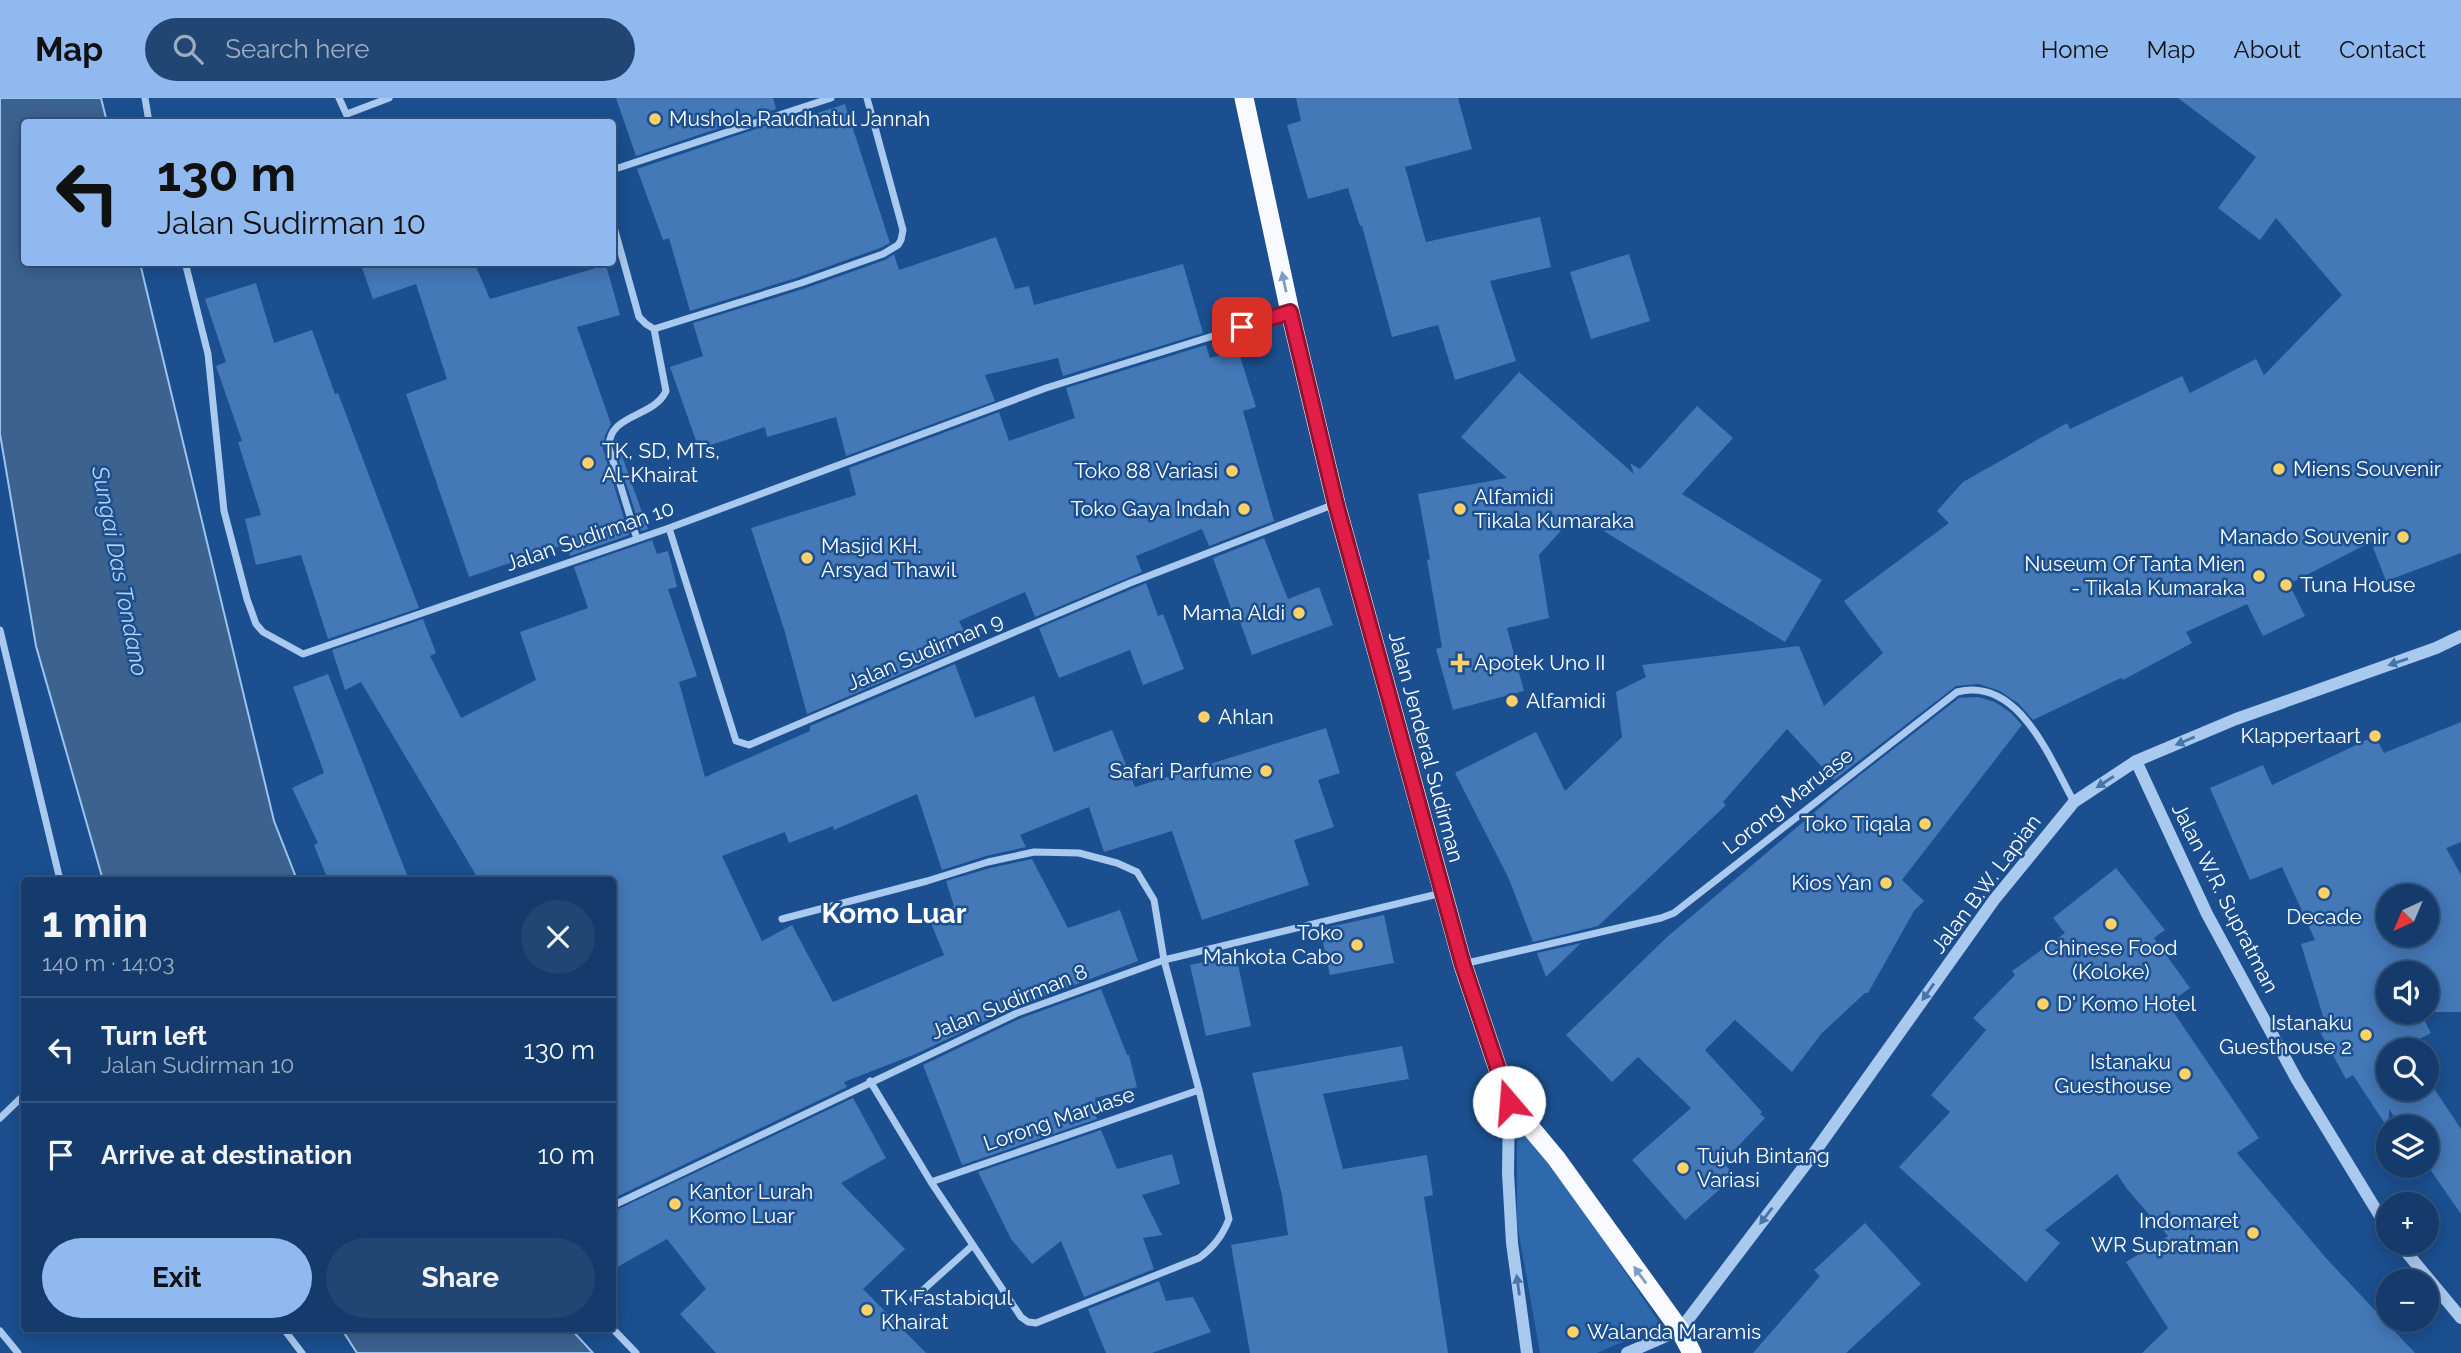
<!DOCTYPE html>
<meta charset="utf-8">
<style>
:root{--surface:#143b6b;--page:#214673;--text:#f1f3f6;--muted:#9dadc1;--line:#33557e;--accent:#90b9f0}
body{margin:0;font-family:Raleway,sans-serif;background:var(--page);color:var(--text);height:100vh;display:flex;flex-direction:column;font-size:26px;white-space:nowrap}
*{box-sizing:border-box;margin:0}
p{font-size:23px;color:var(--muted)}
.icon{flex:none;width:38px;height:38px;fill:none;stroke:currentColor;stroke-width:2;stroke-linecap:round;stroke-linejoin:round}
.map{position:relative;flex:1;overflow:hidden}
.details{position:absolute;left:21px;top:779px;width:595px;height:455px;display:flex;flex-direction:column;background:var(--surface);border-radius:7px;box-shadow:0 4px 18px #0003,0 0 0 2px var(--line)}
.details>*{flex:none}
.guide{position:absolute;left:21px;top:21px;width:595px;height:147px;border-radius:7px;box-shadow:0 4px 18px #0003,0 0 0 2px var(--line);background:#90b9f0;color:#111;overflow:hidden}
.needle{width:46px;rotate:224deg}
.controls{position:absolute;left:2376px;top:786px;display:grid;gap:14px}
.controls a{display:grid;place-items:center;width:63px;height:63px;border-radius:50%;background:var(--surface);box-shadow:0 4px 18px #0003,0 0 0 2px var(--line);font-size:35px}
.pin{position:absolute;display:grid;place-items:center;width:60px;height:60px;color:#fff;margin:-30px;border-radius:14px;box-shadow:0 4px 10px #0006}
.me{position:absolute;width:77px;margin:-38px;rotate:342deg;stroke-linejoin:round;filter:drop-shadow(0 0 5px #0008)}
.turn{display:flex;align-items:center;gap:24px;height:147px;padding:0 21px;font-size:32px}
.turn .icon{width:91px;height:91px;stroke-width:2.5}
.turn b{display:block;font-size:49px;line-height:60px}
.round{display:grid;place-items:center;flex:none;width:74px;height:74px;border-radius:37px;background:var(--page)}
.headline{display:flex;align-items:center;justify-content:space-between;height:119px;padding:0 21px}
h1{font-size:42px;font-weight:700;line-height:52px}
.action{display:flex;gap:14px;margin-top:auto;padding:14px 21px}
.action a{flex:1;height:80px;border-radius:42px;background:var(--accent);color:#111;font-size:28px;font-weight:700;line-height:80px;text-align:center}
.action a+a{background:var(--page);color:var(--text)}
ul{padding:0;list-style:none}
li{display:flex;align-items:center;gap:21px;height:105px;padding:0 21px;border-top:2px solid var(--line)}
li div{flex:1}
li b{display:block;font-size:26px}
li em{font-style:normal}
header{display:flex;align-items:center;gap:42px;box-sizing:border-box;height:98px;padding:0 35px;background:var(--accent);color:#111}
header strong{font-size:33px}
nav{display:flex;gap:38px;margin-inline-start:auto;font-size:24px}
.search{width:490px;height:63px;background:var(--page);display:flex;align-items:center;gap:18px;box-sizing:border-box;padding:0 24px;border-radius:38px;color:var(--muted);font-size:26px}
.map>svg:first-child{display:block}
.green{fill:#2e69ad}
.water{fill:#3c6290;stroke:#9cc4f0;stroke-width:2}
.building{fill:#4478b7;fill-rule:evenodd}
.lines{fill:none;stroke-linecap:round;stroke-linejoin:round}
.minor{stroke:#a9c9ee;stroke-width:7}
.tertiary{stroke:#a9c9ee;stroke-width:12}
.trunk{stroke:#f8faff;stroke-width:19}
.oneway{fill:#7e9cc1}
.oneway2{fill:#4674ac}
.route-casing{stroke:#92132f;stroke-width:18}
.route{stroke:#e11d48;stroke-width:12}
.poi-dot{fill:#ffd166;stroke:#1b4f8f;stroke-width:2.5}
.labels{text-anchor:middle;stroke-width:5;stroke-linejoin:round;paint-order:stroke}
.poi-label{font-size:21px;fill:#fff;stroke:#1b4f8f;text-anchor:start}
.street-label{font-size:21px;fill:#fff;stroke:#1b4f8f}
.water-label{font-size:23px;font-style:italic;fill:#b5d3f5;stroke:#1b4f8f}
.district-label{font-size:28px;font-weight:bold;fill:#fff;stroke:#1b4f8f}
</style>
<header>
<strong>Map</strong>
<div class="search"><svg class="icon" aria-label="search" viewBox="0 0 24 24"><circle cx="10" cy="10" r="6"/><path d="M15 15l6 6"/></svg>Search here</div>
<nav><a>Home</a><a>Map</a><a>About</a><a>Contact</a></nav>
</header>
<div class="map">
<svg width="2461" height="1255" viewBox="0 0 2461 1255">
<rect width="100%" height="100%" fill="#1b4f8f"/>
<path class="green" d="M1517 1025 1548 1060 1661 1227 1597 1255H1540L1517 1125Z"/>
<path class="water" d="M0 0H101L107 24H24V164L140 165 274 723 297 782H103L36 548 0 336Z
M341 1230H570L593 1255H357Z"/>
<path class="building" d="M616 0H773L776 11 636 58Z
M1296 0H1458L1472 51 1405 69 1426 144 1540 119 1551 169 1490 183 1516 263 1455 282 1438 227 1392 239 1362 128H1360L1348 90 1308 101 1287 27 1301 23Z
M2178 0H2461V455L2386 483 2371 444 2289 486 2305 518 2263 538 2247 506 2186 534 2192 545 2123 582 2121 580 2033 622 2019 606 2000 593 1979 586 1956 588 1834 682 1787 631 1723 704 1726 707 1598 828 1533 844 1509 781 1455 675 1536 634 1565 693 1622 639 1616 594 1646 579 1642 567 1799 548 1824 608 1883 555 1844 503 1949 425 1937 413 1963 384 2067 325 2070 331 2182 278 2190 295 2256 261 2264 277 2342 197 2276 120 2260 142 2218 110 2256 59Z
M845 6 890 145 880 150 799 179 690 213 669 140 663 142 637 71 780 23 781 27Z
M996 139 1015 191 1029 188 1034 207 1183 166 1203 235 1063 278 1058 260 985 277 995 303 846 358 836 319 767 339 765 329 699 351 670 269 703 258 693 225 803 191 885 162 894 156 899 172Z
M1629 156 1650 223 1591 241 1570 174Z
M360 164H474L490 201 606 167 620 217 577 229 611 326 605 337 603 351 629 437 570 458 566 446 469 479 406 296 447 281 416 186 373 201Z
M256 185 274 245 312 232 335 296 338 295 419 510 328 541 301 457 256 467 245 421 261 417 238 344 242 343 216 268 226 264 205 201Z
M1206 247 1210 260 1238 252 1256 309 1243 313 1274 423 1209 448 1202 431 1136 458 1142 474 1035 519 1025 494 959 523 966 537 947 546 950 555 807 616 784 531 751 430 856 397 849 370 999 314 1009 343 1075 320 1066 290Z
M1519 274 1634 376 1630 365 1640 371 1697 308 1733 340 1682 396 1822 482 1785 544 1576 416 1539 457 1549 520 1507 530 1524 593 1453 612 1436 551 1442 549 1427 462 1430 461 1418 396 1507 380 1461 339Z
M616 341 648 431 641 433 615 350Z
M1264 440 1288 501 1319 489 1333 527 1252 557 1236 512 1232 513 1213 460Z
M652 442 657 456 668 453 677 489 668 491 697 578 679 584 705 679 810 633V628L955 566 975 620 1034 598 1054 654 1112 632 1135 689 1326 630 1340 675 1318 682 1334 729 1294 742 1309 787 1202 822 1172 733 1104 754 1089 709 1020 737 1026 749 986 758 942 772 917 696 834 732 833 728 789 745 785 734 722 758 762 843 792 827 833 904 944 857 928 818 954 808 946 783 990 770 1032 761 1068 830 1120 812 1138 863 1015 909 918 955 844 984 847 989 612 1101V782H479L361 584 345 592 332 552 423 521 436 555 430 558 461 620 536 582 520 534 588 510 574 469Z
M1146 485 1158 518 1163 516 1184 571 1143 587 1130 552 1059 580 1039 530Z
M328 576 409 782H328L314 747 318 745 292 690 324 675 293 589Z
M1978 599 1995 604 2011 615 2022 627 1902 782 1924 803 1914 813 1868 895H1865L1822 935 1792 974 1735 922 1705 952 1762 1014 1760 1016 1765 1020 1723 1064 1735 1078 1685 1122 1632 1062 1691 1010 1638 959 1612 984 1566 937 1667 839 1842 691 1959 600Z
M2461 624V744L2446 750 2461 777V914H2420L2431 935 2406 948 2409 952H2389V990H2427V980L2461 1031V1116L2427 1067V1029H2401L2389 1011V1032L2353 977 2346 981 2319 932 2326 928 2301 846 2315 842 2282 769 2250 782 2210 690 2263 667 2272 687 2375 638 2384 655ZM2389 798H2427V836H2389ZM2389 875H2427V914H2389Z
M2116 770 2165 832 2154 840 2190 890 2168 906 2259 1040 2237 1055 2326 1160 2415 1255H2142L2168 1230 2126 1164 2168 1138 2127 1091 2117 1076 2045 1132 2060 1145 2026 1184 1899 1069 1950 1014 1931 997 1986 932 1973 920 2015 877 2012 873 2065 835 2053 820Z
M1384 817 1394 865 1330 877 1320 831Z
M1581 845 1546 879 1537 855Z
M1236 857 1251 928 1206 938 1190 867Z
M1101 891 1127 957H1129L1137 989 1095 1000 1098 1007 1092 1009 1097 1021 962 1067 923 967 1019 921Z
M1402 948 1409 981 1323 996 1343 1071 1427 1057 1433 1097 1424 1099 1448 1255H1250L1231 1147 1288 1137 1282 1097 1252 975Z
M853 1000 886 1060 841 1085 905 1151 863 1191 926 1255H716L680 1216 706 1191 667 1141 612 1172V1114Z
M1101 1032 1117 1071 1172 1056 1180 1086 1142 1097 1162 1137 1143 1140 1154 1171 1084 1199 1061 1143 1032 1166 1011 1141 978 1074Z
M1865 1125 1921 1186 1846 1255H1753L1820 1178 1814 1172Z
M1159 1183 1166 1203 1193 1199 1211 1234 1152 1255H1106L1088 1211Z"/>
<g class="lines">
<path class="minor" d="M145 0 149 24
M339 0 350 24
M347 16 389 0
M612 72 831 0
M612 122 639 219 646 226 654 231 801 185 883 156 898 147 901 142 903 132 867 0
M185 164 208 256 224 413 247 501 256 526 263 534 303 556 669 430 1046 290 1290 214
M669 430 736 643 749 647 1130 485 1335 406
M637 441 609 350C608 315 654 320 666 293L654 231
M0 532 60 782
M782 821 927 783 988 764 1034 754 1079 755 1117 765 1137 774 1154 802 1164 862 1199 992 1229 1121C1223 1137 1213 1150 1199 1160L1036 1225 1028 1224 1021 1219 931 1084 870 983
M1463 866 1661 820 1674 815 1957 594C2019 578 2050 661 2074 704
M0 1020 24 997
M931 1084 1199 992
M612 1108 1017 915 1164 862 1442 795
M913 1201 973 1147
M283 1230 302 1255
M612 1230 636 1255
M0 1233 18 1255"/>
<path class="tertiary" d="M2136 663 2207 816 2297 982 2389 1133
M1509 1005 1508 1075 1512 1145 1527 1255
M2398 1144 2461 1220
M1627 1255 1680 1232 1809 1062 1994 802 2074 704 2136 663 2236 621 2436 550 2461 538"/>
<path class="trunk" d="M1244 0 1290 214 1336 406 1463 867 1509 1004 1556 1060 1680 1232 1692 1255"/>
</g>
<defs><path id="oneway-solid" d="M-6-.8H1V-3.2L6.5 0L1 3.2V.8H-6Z" transform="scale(1.75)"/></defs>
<g class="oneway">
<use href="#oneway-solid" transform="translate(1284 184) rotate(-102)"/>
<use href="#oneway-solid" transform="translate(1640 1177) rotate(-126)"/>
</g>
<g class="oneway2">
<use href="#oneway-solid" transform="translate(2398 564) rotate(161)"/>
<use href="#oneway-solid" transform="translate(2185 643) rotate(157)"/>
<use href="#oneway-solid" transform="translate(2105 684) rotate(147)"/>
<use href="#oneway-solid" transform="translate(1928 894) rotate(125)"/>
<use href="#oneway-solid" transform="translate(1766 1118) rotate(127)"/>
<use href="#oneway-solid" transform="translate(1518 1187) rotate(-98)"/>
</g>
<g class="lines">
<g class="route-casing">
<path id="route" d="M1242 229 1290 214 1336 406 1443 795 1463 867 1509 1004"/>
</g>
<use href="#route" class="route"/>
</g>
<g class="poi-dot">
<circle cx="655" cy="21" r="7"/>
<circle cx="588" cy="365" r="7"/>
<circle cx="2279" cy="371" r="7"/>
<circle cx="1232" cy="373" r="7"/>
<circle cx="1244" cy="411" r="7"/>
<circle cx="1460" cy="411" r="7"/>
<circle cx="2403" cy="439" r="7"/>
<circle cx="807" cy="460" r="7"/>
<circle cx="2259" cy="478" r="7"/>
<circle cx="2286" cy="487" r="7"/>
<circle cx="1299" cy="515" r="7"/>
<path d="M1456.5 554.5h7v7h7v7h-7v7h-7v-7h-7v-7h7z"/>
<circle cx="1512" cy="603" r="7"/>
<circle cx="1204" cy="619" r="7"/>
<circle cx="2375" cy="638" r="7"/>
<circle cx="1266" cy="673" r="7"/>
<circle cx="1925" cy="726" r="7"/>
<circle cx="1886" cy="785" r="7"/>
<circle cx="2324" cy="795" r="7"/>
<circle cx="2111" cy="826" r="7"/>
<circle cx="1357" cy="847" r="7"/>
<circle cx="2043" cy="906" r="7"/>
<circle cx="2366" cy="937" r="7"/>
<circle cx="2185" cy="976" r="7"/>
<circle cx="1683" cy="1070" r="7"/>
<circle cx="675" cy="1106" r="7"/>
<circle cx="2253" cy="1135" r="7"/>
<circle cx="867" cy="1212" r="7"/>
<circle cx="1573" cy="1234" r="7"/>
</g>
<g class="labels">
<g class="poi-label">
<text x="669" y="28">Mushola Raudhatul Jannah</text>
<text x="602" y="360">TK, SD, MTs,<tspan x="602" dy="24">Al-Khairat</tspan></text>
<text x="2293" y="378">Miens Souvenir</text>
<text x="1218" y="380" text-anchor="end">Toko 88 Variasi</text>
<text x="1474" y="406">Alfamidi<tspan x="1474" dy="24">Tikala Kumaraka</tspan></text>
<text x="1230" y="418" text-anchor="end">Toko Gaya Indah</text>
<text x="2389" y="446" text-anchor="end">Manado Souvenir</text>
<text x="821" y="455">Masjid KH.<tspan x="821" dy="24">Arsyad Thawil</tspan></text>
<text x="2245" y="473" text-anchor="end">Nuseum Of Tanta Mien<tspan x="2245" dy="24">- Tikala Kumaraka</tspan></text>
<text x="2300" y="494">Tuna House</text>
<text x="1285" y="522" text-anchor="end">Mama Aldi</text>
<text x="1474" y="572">Apotek Uno II</text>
<text x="1526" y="610">Alfamidi</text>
<text x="1218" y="626">Ahlan</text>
<text x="2361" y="645" text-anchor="end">Klappertaart</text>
<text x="1252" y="680" text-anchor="end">Safari Parfume</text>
<text x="1911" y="733" text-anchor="end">Toko Tiqala</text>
<text x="1872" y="792" text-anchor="end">Kios Yan</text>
<text x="2324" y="826" text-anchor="middle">Decade</text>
<text x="1343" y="842" text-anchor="end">Toko<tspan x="1343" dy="24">Mahkota Cabo</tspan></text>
<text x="2111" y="857" text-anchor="middle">Chinese Food<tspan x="2111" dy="24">(Koloke)</tspan></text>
<text x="2057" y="913">D' Komo Hotel</text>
<text x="2352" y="932" text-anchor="end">Istanaku<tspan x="2352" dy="24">Guesthouse 2</tspan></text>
<text x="2171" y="971" text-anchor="end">Istanaku<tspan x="2171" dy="24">Guesthouse</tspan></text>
<text x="1697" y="1065">Tujuh Bintang<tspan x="1697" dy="24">Variasi</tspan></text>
<text x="689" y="1101">Kantor Lurah<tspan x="689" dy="24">Komo Luar</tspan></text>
<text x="2239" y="1130" text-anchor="end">Indomaret<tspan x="2239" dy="24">WR Supratman</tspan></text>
<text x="881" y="1207">TK Fastabiqul<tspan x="881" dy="24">Khairat</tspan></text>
<text x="1587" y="1241">Walanda Maramis</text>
</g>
<g class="street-label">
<text transform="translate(590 438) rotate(-19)" y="7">Jalan Sudirman 10</text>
<text transform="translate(925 554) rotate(-23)" y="7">Jalan Sudirman 9</text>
<text transform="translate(1426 649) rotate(75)" y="7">Jalan Jenderal Sudirman</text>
<text transform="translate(1788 703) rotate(-38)" y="7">Lorong Maruase</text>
<text transform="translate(1986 786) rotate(-53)" y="7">Jalan B.W. Lapian</text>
<text transform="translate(2225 800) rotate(63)" y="7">Jalan W.R. Supratman</text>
<text transform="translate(1009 904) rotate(-22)" y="7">Jalan Sudirman 8</text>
<text transform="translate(1059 1021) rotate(-19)" y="7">Lorong Maruase</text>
</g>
<g class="water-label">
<text transform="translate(120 473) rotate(79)" y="8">Sungai Das Tondano</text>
</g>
<g class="district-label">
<text x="894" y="825">Komo Luar</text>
</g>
</g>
</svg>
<div class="controls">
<a><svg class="needle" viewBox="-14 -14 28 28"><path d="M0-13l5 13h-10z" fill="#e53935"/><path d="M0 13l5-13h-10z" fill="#9dadc1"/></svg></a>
<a><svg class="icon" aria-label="sound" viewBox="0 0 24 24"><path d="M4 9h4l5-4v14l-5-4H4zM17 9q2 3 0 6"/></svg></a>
<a><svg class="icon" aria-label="search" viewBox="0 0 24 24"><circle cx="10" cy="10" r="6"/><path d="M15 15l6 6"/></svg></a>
<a><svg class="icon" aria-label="layers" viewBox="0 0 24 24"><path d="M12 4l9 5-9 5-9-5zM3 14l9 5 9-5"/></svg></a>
<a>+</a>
<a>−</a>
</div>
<div class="pin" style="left:1242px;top:229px;background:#d93025"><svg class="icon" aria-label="arrive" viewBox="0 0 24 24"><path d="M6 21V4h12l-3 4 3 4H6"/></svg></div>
<svg class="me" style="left:1509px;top:1004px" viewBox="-20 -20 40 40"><circle r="19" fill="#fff"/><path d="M0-13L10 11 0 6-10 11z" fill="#e11d48"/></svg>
<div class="guide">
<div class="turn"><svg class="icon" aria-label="left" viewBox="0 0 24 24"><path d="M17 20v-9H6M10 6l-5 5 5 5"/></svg><div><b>130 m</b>Jalan Sudirman 10</div></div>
</div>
<section class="details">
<div class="headline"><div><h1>1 min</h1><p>140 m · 14:03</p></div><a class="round"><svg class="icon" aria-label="close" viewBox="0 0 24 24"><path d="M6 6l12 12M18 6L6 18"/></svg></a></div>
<ul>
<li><svg class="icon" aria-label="left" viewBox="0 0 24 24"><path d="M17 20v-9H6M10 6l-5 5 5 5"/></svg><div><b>Turn left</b><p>Jalan Sudirman 10</p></div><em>130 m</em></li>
<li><svg class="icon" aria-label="arrive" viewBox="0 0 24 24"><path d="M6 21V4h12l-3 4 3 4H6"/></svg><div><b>Arrive at destination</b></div><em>10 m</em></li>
</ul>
<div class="action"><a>Exit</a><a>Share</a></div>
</section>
</div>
